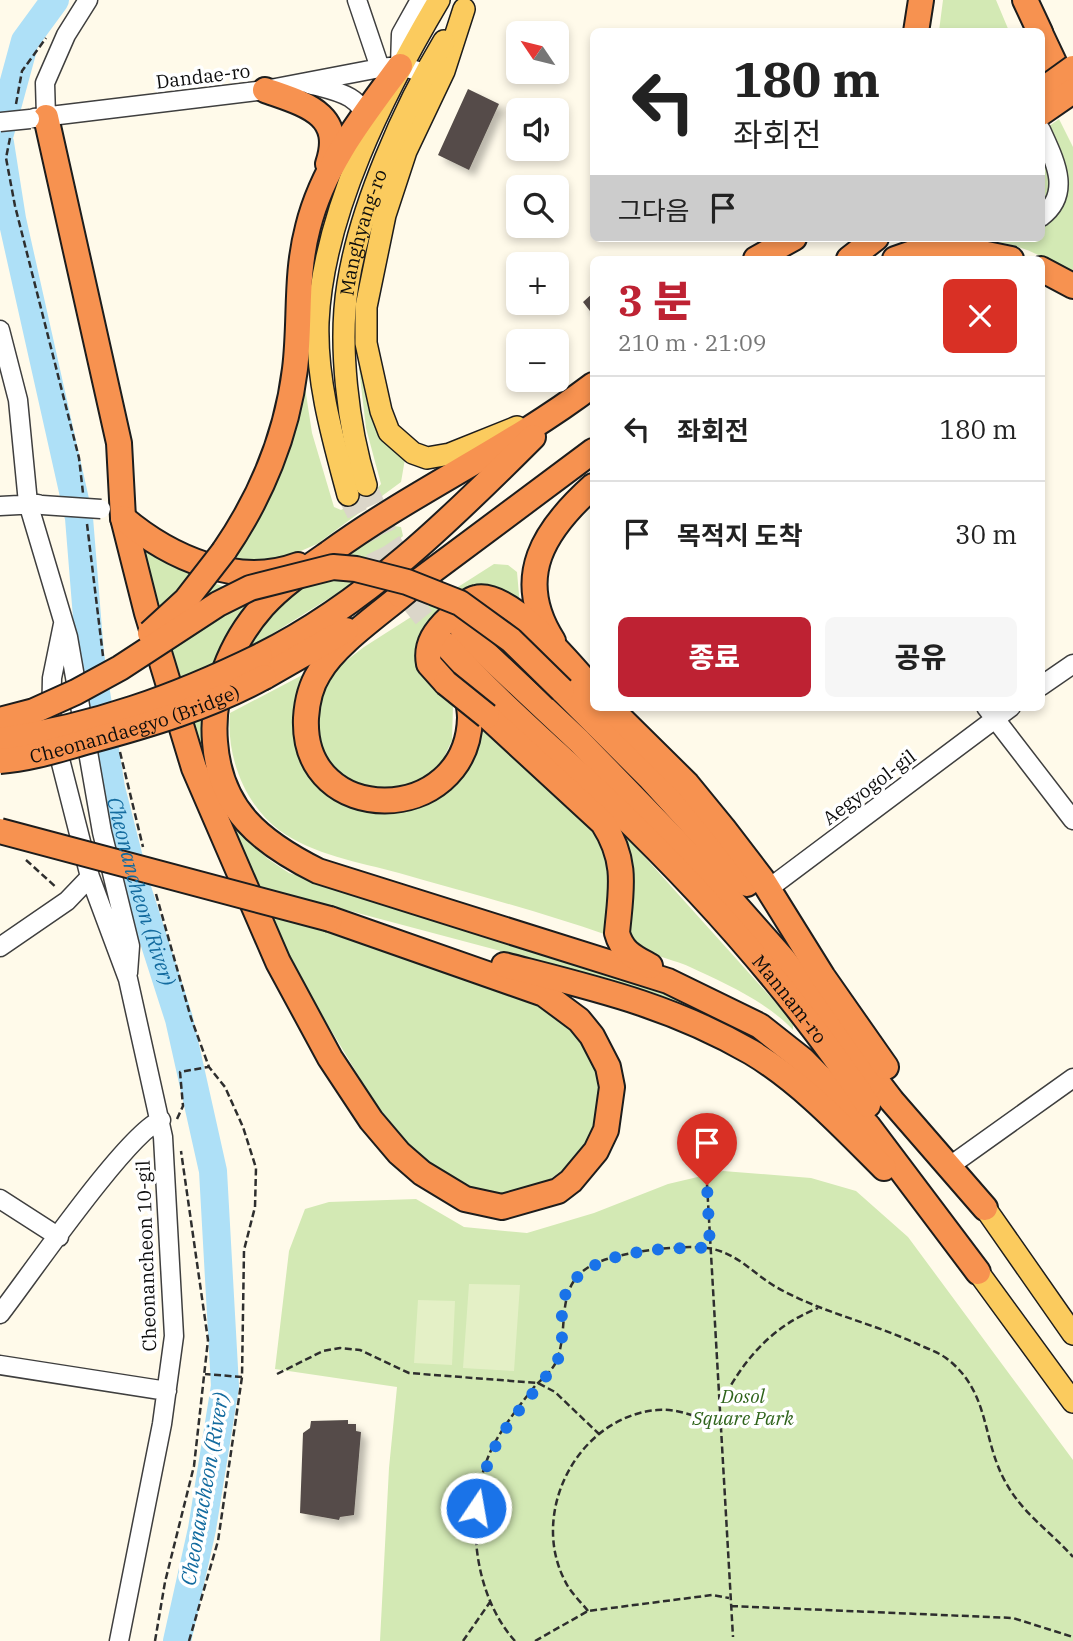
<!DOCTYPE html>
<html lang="ko">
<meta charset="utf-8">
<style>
:root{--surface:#fff;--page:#f6f6f6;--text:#222;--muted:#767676;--line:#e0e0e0;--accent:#be2233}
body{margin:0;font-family:"IBM Plex Serif","Noto Sans KR",serif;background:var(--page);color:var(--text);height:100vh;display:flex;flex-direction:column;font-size:26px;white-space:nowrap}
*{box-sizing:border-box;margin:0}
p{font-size:23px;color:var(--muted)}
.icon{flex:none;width:38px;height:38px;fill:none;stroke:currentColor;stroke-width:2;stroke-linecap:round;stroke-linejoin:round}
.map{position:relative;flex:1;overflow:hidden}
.details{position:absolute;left:590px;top:256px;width:455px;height:455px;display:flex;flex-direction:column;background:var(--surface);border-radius:10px;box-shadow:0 4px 10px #0003}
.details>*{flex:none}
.hud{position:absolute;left:590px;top:28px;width:455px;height:214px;border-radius:10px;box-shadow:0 4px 10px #0003;background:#fff;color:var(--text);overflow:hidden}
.needle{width:46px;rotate:305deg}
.fabs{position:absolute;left:506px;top:21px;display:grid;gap:14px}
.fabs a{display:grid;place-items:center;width:63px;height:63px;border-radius:10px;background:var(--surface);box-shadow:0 4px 10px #0003;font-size:35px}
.pin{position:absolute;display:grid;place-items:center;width:60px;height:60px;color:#fff;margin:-72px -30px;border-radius:50% 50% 50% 0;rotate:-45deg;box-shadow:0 0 7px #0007}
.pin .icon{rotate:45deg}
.me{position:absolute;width:77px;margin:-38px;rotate:12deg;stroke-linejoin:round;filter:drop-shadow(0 0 5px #0008)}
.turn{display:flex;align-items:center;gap:24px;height:147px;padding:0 28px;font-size:32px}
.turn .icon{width:91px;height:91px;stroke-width:2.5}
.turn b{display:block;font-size:49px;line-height:60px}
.then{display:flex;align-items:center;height:66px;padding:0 28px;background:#0003;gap:14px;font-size:26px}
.round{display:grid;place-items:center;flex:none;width:74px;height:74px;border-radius:10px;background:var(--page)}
.summary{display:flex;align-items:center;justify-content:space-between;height:119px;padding:0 28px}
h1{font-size:42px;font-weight:800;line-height:52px;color:var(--accent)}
.action{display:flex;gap:14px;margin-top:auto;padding:14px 28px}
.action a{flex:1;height:80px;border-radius:10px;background:var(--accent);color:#fff;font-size:28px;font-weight:800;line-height:80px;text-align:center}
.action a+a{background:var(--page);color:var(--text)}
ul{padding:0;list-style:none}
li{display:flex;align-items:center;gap:21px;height:105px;padding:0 28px;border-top:2px solid var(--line)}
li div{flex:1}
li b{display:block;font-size:26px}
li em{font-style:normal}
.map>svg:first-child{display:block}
.green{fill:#d3e9b4}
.pitch{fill:#e4f0c6}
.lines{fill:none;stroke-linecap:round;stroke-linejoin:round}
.river{stroke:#aee0f7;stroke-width:28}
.building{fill:#544c48;filter:url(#shadow)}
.major-tunnel{stroke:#dbd6c9;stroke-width:21;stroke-dasharray:21 10;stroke-linecap:butt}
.minor-casing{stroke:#3f3f3f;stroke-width:21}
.major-casing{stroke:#1d1d1d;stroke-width:24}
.highway-casing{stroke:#1d1d1d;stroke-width:28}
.path{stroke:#2e2e2e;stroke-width:2.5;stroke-dasharray:7 3.5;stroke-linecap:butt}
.minor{stroke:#fff;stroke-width:18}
.major{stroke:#fbcb5e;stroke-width:21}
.highway{stroke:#f79250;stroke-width:24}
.minor-bridge-casing{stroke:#3f3f3f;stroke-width:21;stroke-linecap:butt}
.highway-bridge-casing{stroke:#1d1d1d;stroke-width:28;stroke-linecap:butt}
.minor-bridge{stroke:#fff;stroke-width:18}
.highway-bridge{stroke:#f79250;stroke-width:24}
.route{stroke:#1a73e8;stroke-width:12;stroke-dasharray:0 21.6}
.labels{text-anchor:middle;stroke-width:7;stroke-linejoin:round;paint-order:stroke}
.street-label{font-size:19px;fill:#0c0c0c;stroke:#fff}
.park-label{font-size:19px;font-style:italic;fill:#2f641b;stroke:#fff}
.water-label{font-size:21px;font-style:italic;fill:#136b9f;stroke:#fff}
</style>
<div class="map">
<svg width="1073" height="1641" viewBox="0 0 1073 1641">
<defs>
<filter id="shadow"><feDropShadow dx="6" dy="6" stdDeviation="3.5" flood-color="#0004"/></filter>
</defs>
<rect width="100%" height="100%" fill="#fffaea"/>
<path class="green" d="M943 0H996L1009 31H939Z
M1059 119 1073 147V274C1034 250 1005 238 959 239 940 240 922 247 905 238H1041V132Z
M357 351 378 434 405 459 401 482 317 544 280 560 234 561 273 488 302 368 312 433 334 507 341 510 374 492 381 484 366 428Z
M394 526 401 527 403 536 347 587 248 649C289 586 333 565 394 526Z
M136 540 188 573 222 586H240L261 601 203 726 201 751Z
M494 564 508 565 517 572 520 606 435 619V688L453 706 452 740 441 764 414 786 392 790 367 788 336 771 322 752 316 707 333 671 364 647Z
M310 671C300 698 288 725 298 754 317 808 403 834 446 791 460 777 469 749 479 730L502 738 596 828 611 854 607 935C538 911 469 893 399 873 359 862 313 855 279 830 244 804 226 755 230 713Z
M228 822 268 859 289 873 631 977 714 1015 709 1016 633 986 320 903 314 926 507 986 574 1026 595 1063 600 1105 599 1121 581 1156 541 1186 504 1195 486 1193 454 1180 413 1150 373 1100 295 970Z
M616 825 793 1022V1030C767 1002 725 983 690 967 671 958 639 954 628 936 629 899 636 858 616 825Z
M723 1171 811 1178 856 1191 908 1237 1073 1460V1641H380L389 1468 397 1387 275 1369 289 1251 305 1209 329 1202 416 1199 464 1227 527 1233 594 1213 668 1184Z"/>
<path class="pitch" d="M469 1284 520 1285 514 1371 463 1368Z
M418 1300 455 1301 452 1365 414 1363Z"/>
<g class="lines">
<g class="river">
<path d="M0 133 25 41 55 0"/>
<path id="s1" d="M0 143 12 219 79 518 90 654 111 788 135 882 179 1019 213 1171 225 1386 202 1529 177 1641"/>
</g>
</g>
<path class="building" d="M468 89 499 104 469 170 438 155Z
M593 293V315L583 302Z
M348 1420V1424H356V1431L361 1432 354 1515 340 1517 339 1520 300 1513 303 1433 310 1428 311 1421Z"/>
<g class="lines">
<path class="major-tunnel" d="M366 485 390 541 411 572
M348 495 384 568 446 645"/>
<g class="minor-casing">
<path id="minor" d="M357 0 380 68
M400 66 401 34 420 0
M309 84C334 91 363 94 367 124
M46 117 45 83 66 35 88 0
M34 118 265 90 380 68 400 66 425 73
M1041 130C1054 159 1073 193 1041 217
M0 330 18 400 28 503 68 637 102 832 130 946 128 973
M0 506 38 504
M63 624 52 678 51 724 90 877 128 979 163 1137 174 1336 162 1424 119 1641
M1041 686 1073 664
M986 707 1073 820
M768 889 1011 707
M0 947 67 901 90 877
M954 1163 1073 1078
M0 1199 59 1237
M0 1314C28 1278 128 1132 161 1120
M0 1365 167 1391"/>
</g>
<g class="major-casing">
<g id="major">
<path d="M464 9 444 71 406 151 385 215 366 307V343L381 411 389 432 413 453 427 458 450 454 517 427"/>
<path id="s2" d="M366 485C348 427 338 345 348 284 360 207 404 107 444 41"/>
<path d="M348 495C333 439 316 381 318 322 323 213 384 93 439 0"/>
<path d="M985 1208 1073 1334"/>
<path d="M978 1272 1073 1402"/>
</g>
</g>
<g class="highway-casing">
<g id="highway">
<path d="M1025 0 1040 32"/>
<path d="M916 32 921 0"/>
<path d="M1041 35 1069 94"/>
<path d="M265 90C304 104 345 113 328 164"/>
<path d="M46 117 119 443 123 518 147 613 194 768 278 962 330 1058 371 1120 399 1153 422 1173 465 1199 502 1207 558 1191 571 1181 596 1151 606 1130 612 1087 608 1067 592 1036 579 1020 544 994 330 919"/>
<path d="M756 259 794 238"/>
<path d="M849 259 876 238"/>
<path d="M895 259 938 244 1011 259"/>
<path d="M1041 269 1073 286"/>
<path d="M593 385C510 448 414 491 329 553 306 569 282 585 263 606 230 643 211 692 215 742 220 810 260 842 318 871L668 981 760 1026 803 1060 868 1126 978 1272"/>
<path d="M123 518C169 557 237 588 298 565"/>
<path d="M224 551C261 497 287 434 295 369 301 321 295 276 308 227 323 166 363 116 400 66"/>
<path d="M409 589C383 612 336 643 319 673 310 687 307 702 306 718 301 829 467 827 470 718 470 708 467 696 466 686"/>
<path d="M400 595 593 451"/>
<path d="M463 632 579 741 708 874 784 960 892 1101 985 1208"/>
<path d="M553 641C512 577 545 529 593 486"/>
<path id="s3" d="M446 645C498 703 558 753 614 807 708 897 796 997 868 1105"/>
<path d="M260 656C365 604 451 519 533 437"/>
<path d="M264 677 346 630"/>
<path d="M446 683 429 664C425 644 436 630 450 617 458 611 467 600 476 598 509 589 573 667 593 690"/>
<path d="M562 690 649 777 747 884"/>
<path d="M609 707 687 784 723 828 762 879 823 977 886 1067"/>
<path d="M487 716 603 823C628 862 621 889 617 933 622 952 634 957 650 966"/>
<path d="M504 965C593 988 670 1005 751 1052 800 1081 844 1128 884 1168"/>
</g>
</g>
<path class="path" d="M16 104 22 71 46 38
M10 138 6 158 15 206 79 458 83 493
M87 524 103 656
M120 752 143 847
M26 860 57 888
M156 894 191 1018 209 1067 225 1087 243 1127 256 1168 255 1207 244 1250 242 1377 205 1374
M177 1119 183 1106 180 1072 208 1067
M704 1132 733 1637
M277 1374 323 1351 340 1348 360 1350 409 1373 538 1383 555 1392 599 1434
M721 1403C744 1359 771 1327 818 1308
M731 1606 1013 1618 1073 1637
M588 1611C581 1602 570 1592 565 1581 529 1512 578 1417 657 1410 677 1408 701 1418 719 1425
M155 1641 165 1582 194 1466 208 1340 181 1151
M189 1641 218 1541 242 1377
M463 1641 490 1602
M515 1641C469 1590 463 1496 498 1437 509 1419 522 1402 535 1386 542 1379 552 1371 556 1362 571 1327 552 1285 594 1264 619 1252 685 1243 713 1249 739 1255 754 1274 776 1287 818 1311 868 1322 913 1342 923 1347 936 1351 946 1358 991 1392 981 1439 1006 1483 1023 1514 1050 1531 1073 1557
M535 1641 588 1611 712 1595 729 1598"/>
<use href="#minor" class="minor"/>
<use href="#major" class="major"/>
<use href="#highway" class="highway"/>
<g class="minor-bridge-casing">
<path id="minor-bridge" d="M0 122 30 119
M42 505 101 509"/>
</g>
<g class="highway-bridge-casing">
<g id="highway-bridge">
<path d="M1041 91 1073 68"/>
<path d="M1041 113 1073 91"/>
<path d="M150 633 186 600 224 551"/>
<path d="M446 683 487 716"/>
<path d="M0 720 34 711 76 692 120 668 218 604 250 588 333 567 356 569 407 582 460 603 511 640 562 690"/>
<path d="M0 740C93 727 176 697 260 656"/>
<path id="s4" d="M0 761C30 759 60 749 89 741 149 725 209 707 264 677"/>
<path d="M0 831 330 919"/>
</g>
</g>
<use href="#minor-bridge" class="minor-bridge"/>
<use href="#highway-bridge" class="highway-bridge"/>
</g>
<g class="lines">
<path class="route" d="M476 1508C490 1435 512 1422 554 1366 568 1347 558 1320 564 1299 577 1249 669 1247 710 1248L707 1185"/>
</g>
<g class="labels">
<g class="street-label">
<text transform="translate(203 76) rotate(-7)" y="7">Dandae-ro</text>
<text dy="7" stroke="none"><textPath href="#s2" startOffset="257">Manghyang-ro</textPath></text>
<text dy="7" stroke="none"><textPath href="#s4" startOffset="140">Cheonandaegyo (Bridge)</textPath></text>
<text transform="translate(869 787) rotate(-37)" y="7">Aegyogol-gil</text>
<text dy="7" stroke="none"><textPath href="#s3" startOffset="494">Mannam-ro</textPath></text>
<text transform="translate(146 1256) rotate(-92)" y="7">Cheonancheon 10-gil</text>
</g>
<g class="park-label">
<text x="743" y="1403">Dosol<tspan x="743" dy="22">Square Park</tspan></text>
</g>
<g class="water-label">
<text dy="7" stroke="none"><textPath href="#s1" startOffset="763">Cheonancheon (River)</textPath></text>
<text transform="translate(205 1489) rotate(-80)" y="7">Cheonancheon (River)</text>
</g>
</g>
</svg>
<div class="fabs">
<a><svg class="needle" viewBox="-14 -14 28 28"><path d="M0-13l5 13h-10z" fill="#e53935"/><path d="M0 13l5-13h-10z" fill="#767676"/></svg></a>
<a><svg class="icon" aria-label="sound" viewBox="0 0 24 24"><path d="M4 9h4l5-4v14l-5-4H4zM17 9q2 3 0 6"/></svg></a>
<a><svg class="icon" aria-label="search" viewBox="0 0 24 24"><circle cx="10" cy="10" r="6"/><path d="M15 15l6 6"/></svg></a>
<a>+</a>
<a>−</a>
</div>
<div class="pin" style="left:707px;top:1185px;background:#d93025"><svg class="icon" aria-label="arrive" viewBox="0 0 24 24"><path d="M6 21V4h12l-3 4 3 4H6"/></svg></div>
<svg class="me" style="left:476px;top:1508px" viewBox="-20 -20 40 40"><circle r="17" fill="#1a73e8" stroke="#fff" stroke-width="3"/><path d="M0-11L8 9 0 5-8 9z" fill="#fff"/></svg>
<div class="hud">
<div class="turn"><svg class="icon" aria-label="left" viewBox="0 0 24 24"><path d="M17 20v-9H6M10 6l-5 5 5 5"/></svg><div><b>180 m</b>좌회전</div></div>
<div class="then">그다음<svg class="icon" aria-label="arrive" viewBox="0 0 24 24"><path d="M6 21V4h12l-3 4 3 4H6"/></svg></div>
</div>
<section class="details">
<div class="summary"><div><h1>3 분</h1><p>210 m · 21:09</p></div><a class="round" style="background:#d93025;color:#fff"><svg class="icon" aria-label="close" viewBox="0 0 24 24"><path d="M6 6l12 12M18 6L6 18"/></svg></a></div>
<ul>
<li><svg class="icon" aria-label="left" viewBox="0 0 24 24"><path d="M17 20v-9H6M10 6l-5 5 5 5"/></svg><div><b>좌회전</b></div><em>180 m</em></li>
<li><svg class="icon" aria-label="arrive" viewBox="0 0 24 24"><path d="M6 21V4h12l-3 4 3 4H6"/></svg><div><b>목적지 도착</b></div><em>30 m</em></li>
</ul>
<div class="action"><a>종료</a><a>공유</a></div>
</section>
</div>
